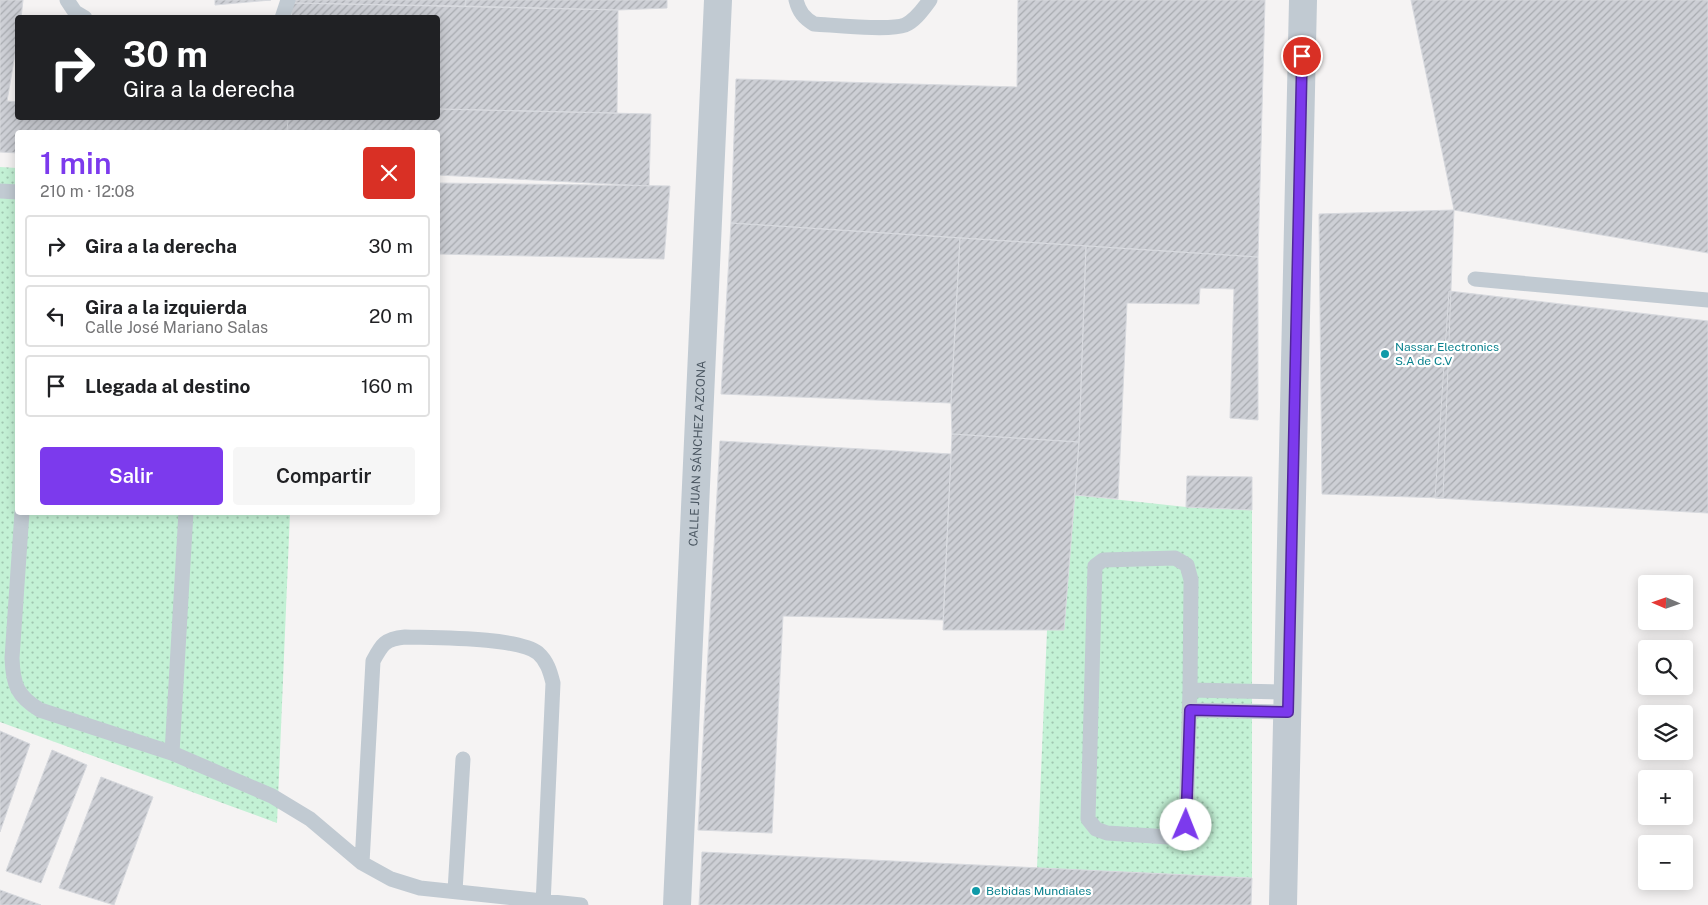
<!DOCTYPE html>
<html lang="es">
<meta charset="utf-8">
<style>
:root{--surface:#fff;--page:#f6f6f6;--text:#202124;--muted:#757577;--line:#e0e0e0;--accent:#7c3aed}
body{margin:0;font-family:"Public Sans",sans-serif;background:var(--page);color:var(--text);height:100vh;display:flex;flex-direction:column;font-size:19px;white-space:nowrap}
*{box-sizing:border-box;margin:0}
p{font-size:16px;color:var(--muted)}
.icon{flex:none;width:28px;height:28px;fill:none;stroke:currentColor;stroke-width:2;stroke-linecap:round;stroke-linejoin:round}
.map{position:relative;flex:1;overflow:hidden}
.side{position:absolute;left:15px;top:130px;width:425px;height:385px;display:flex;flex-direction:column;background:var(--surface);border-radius:5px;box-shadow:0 2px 12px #0003}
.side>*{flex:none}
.top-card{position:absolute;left:15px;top:15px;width:425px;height:105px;border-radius:5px;box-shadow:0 2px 12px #0003;background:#202124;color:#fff;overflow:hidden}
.needle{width:32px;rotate:272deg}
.fabs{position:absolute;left:1638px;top:575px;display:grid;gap:10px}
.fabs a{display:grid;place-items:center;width:55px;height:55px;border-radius:5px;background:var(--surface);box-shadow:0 2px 12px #0003;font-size:25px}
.pin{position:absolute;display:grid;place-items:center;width:42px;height:42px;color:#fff;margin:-21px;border:2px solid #fff;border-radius:50%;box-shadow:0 1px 5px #0007}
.me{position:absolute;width:55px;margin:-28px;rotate:1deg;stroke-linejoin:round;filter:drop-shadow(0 0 4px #0008)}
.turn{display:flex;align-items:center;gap:18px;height:105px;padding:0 25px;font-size:22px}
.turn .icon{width:65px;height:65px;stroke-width:2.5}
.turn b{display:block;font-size:35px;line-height:42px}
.round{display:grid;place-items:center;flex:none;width:52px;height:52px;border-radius:5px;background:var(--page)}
.summary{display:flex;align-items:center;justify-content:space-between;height:85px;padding:0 25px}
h1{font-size:30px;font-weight:600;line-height:38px;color:var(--accent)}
.action{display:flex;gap:10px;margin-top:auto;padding:10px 25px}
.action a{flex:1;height:58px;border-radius:5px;background:var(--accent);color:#fff;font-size:20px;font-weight:600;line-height:58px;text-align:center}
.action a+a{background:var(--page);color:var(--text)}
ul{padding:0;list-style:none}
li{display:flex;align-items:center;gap:15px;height:62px;margin:0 10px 8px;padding:0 15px;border:2px solid var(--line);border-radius:5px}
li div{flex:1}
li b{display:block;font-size:19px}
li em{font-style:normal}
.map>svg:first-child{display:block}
.grass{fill:url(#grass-dots)}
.building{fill:url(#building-hatch);stroke:#d7d9de}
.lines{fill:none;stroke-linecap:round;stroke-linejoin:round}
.lane{stroke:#c1cad2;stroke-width:15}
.street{stroke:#c1cad2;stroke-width:28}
.route-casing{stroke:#51269a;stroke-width:12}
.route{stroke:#7c3aed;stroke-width:9}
.culture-dot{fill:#0f9aa8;stroke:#fff;stroke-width:2}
.labels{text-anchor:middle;stroke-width:4.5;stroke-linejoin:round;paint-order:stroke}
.culture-label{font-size:12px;fill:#0d838f;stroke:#fff;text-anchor:start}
.street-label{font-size:12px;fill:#4a5661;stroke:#fff}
</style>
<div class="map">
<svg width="1708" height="905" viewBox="0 0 1708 905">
<defs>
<pattern id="grass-dots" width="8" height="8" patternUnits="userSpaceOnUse" patternTransform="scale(1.25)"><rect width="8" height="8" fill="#c3f1d5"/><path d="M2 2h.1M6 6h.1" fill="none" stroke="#a0c6b0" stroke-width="1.8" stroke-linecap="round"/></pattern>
<pattern id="building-hatch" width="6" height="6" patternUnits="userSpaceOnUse" patternTransform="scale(1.25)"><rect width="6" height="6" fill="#cdcfd5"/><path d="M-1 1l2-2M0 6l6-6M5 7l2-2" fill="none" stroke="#a8abb0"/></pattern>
</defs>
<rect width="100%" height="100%" fill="#f5f3f3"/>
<path class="grass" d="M0 167 17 168 18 512 290 513 277 823 0 722Z
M1075 495 1186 507 1252 510V878L1037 868 1047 630H1063Z"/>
<path class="building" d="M0 0H23L21 18H18V37L7 101 18 102V118H288L287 132H18V153L0 152Z
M215 0H271L215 5Z
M292 0H466L465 6 292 3Z
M466 0H667V8L618 10 465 6Z
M1018 0H1265L1258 257 731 223 736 79 1017 87Z
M1411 0H1708V253L1454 210Z
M292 3 618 10 617 113 438 109V18H291Z
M438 109 651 114 649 186 438 175V132H287L288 118H438Z
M438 183 670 186 664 259 438 254Z
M1454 210 1443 498 1322 494 1319 214Z
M731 223 960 238 951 403 721 394Z
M960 238 1086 246 1079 442 952 434 951 403Z
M1086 246 1258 257V420L1230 418 1234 289 1200 288 1199 304 1127 303 1118 499 1075 495 1079 442Z
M1449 291 1708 321V513L1435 498Z
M952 434 1079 442 1064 630H943Z
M720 441 951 454 943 620 783 616 772 833 698 830Z
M1187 476 1252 477V510L1186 507Z
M0 731 30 744 0 832Z
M52 750 87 765 41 883 6 871Z
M101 777 153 797 114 905 59 888Z
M702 852 1252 878 1251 905H699Z
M0 890 41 905H0Z"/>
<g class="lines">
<path class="lane" d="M67 0 75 12 85 18
M796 0C799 12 804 18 814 24 834 25 889 31 905 25 916 20 923 9 930 0
M282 18 288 0
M0 191 18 192
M1475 279 1708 300
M22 512 12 658C13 685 17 696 40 710L172 753 272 796 310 819 362 863 391 879 420 888 581 905
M1175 558 1187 565 1191 580 1190 690 1186 825 1181 834 1169 837 1107 833 1096 829 1088 819 1095 566 1103 560Z
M1190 690 1287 692
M1189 710 1288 712
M172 753 186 512
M362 863 373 661C382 644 385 639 405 637 433 638 519 637 538 653 547 661 550 671 553 683L543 905
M455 891 463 759"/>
<g class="street">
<path id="s1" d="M677 905 718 0"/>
<path d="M1283 905 1303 0"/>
</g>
</g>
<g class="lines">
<g class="route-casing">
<path id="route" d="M1186 825 1190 710 1288 712 1302 56"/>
</g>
<use href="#route" class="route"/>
</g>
<g class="culture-dot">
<circle cx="1385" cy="354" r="5"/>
<circle cx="976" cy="891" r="5"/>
</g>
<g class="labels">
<g class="culture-label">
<text x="1395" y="351">Nassar Electronics<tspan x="1395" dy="14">S.A de C.V</tspan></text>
<text x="986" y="895">Bebidas Mundiales</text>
</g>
<g class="street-label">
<text dy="4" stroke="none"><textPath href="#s1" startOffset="452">CALLE JUAN SÁNCHEZ AZCONA</textPath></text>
</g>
</g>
</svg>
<div class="fabs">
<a><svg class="needle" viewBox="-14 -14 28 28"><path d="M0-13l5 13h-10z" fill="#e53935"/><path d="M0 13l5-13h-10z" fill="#757577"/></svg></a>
<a><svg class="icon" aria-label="search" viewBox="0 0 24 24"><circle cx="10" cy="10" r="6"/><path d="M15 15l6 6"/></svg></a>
<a><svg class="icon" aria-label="layers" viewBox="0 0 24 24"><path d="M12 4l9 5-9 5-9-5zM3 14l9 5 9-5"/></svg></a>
<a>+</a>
<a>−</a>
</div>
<div class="pin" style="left:1302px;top:56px;background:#d93025"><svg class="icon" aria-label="arrive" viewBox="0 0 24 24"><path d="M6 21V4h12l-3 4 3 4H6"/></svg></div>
<svg class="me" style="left:1186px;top:825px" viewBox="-20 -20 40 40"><circle r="19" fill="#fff"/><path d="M0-13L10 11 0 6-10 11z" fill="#7c3aed"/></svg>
<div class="top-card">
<div class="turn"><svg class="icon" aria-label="right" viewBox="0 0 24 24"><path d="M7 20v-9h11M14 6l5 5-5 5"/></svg><div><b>30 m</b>Gira a la derecha</div></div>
</div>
<section class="side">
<div class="summary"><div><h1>1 min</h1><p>210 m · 12:08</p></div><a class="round" style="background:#d93025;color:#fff"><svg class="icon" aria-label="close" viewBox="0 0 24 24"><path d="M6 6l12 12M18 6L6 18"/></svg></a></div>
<ul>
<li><svg class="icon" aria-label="right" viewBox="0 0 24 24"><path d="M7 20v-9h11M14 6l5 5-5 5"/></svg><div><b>Gira a la derecha</b></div><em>30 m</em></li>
<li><svg class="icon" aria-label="left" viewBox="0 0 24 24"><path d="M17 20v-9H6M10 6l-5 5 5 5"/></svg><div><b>Gira a la izquierda</b><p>Calle José Mariano Salas</p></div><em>20 m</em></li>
<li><svg class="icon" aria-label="arrive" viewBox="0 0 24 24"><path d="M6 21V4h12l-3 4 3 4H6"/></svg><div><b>Llegada al destino</b></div><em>160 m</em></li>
</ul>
<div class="action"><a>Salir</a><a>Compartir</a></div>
</section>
</div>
